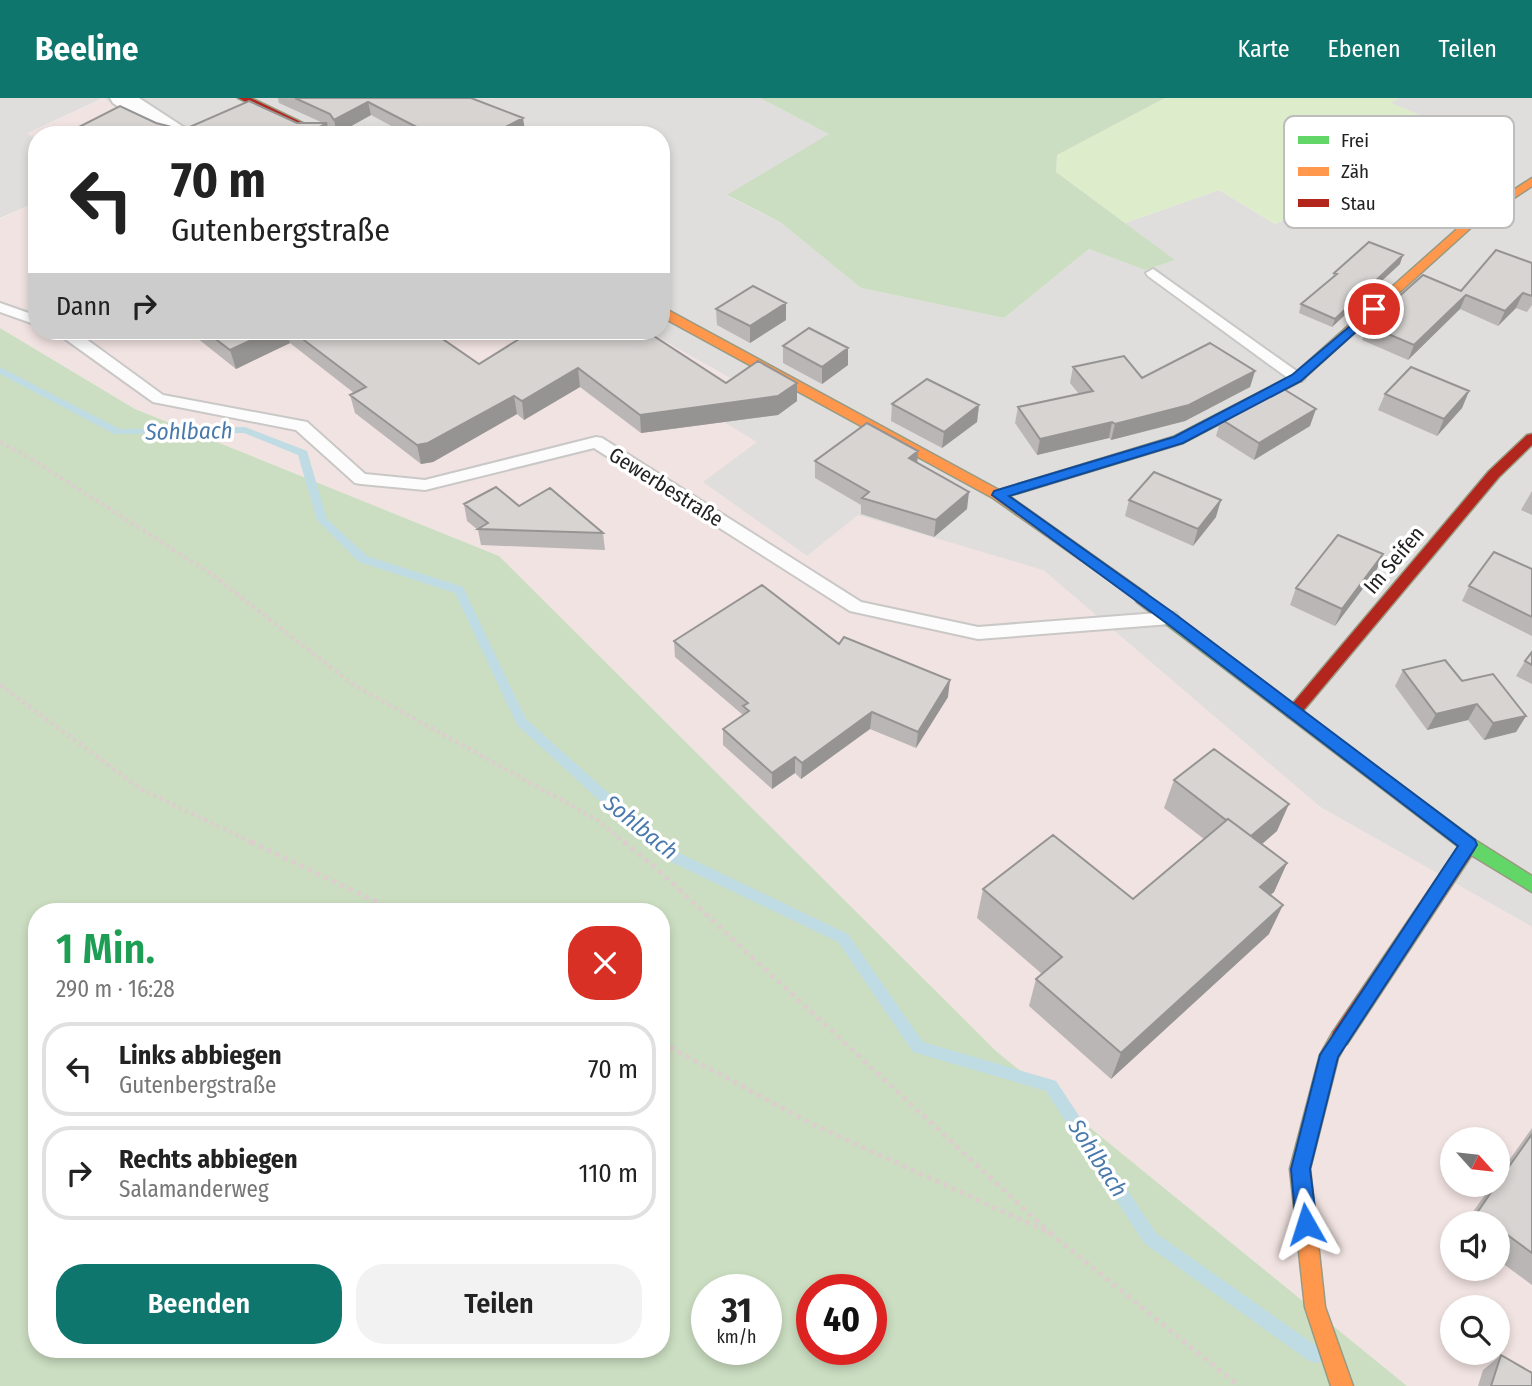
<!DOCTYPE html>
<html lang="de">
<meta charset="utf-8">
<style>
:root{--surface:#fff;--page:#f2f2f2;--text:#222;--muted:#767676;--line:#e0e0e0;--accent:#0f766e}
body{margin:0;font-family:"Fira Sans Condensed",sans-serif;background:var(--page);color:var(--text);height:100vh;display:flex;flex-direction:column;font-size:26px;white-space:nowrap}
*{box-sizing:border-box;margin:0}
p{font-size:23px;color:var(--muted)}
.icon{flex:none;width:38px;height:38px;fill:none;stroke:currentColor;stroke-width:2;stroke-linecap:round;stroke-linejoin:round}
.map{position:relative;flex:1;overflow:hidden}
.sheet{position:absolute;left:28px;top:805px;width:642px;height:455px;display:flex;flex-direction:column;background:var(--surface);border-radius:28px;box-shadow:0 4px 10px #0003}
.sheet>*{flex:none}
.banner{position:absolute;left:28px;top:28px;width:642px;height:214px;border-radius:28px;box-shadow:0 4px 10px #0003;background:#fff;color:var(--text);overflow:hidden}
.needle{width:46px;rotate:117deg}
.tools{position:absolute;left:1440px;top:1029px;display:grid;gap:14px}
.tools a{display:grid;place-items:center;width:70px;height:70px;border-radius:50%;background:var(--surface);box-shadow:0 4px 10px #0003;font-size:35px}
.speed{position:absolute;left:691px;top:1176px;display:flex;gap:14px;font-size:35px;font-weight:700;text-align:center}
.speed>*{display:grid;place-content:center;width:91px;height:91px;border-radius:50%;background:var(--surface);box-shadow:0 4px 10px #0003;line-height:1}
.speed small{font-size:18px;font-weight:400}
.speed .limit{border:10px solid #d22;background:#fff;color:#111}
.pin{position:absolute;display:grid;place-items:center;width:60px;height:60px;color:#fff;margin:-30px;border:4px solid #fff;border-radius:50%;box-shadow:0 2px 7px #0007}
.me{position:absolute;width:77px;margin:-38px;rotate:354deg;stroke-linejoin:round;filter:drop-shadow(0 0 5px #0008)}
.turn{display:flex;align-items:center;gap:24px;height:147px;padding:0 28px;font-size:32px}
.turn .icon{width:91px;height:91px;stroke-width:2.5}
.turn b{display:block;font-size:49px;line-height:60px}
.then{display:flex;align-items:center;height:66px;padding:0 28px;background:#0003;gap:14px;font-size:26px}
.round{display:grid;place-items:center;flex:none;width:74px;height:74px;border-radius:28px;background:var(--page)}
.head{display:flex;align-items:center;justify-content:space-between;height:119px;padding:0 28px}
h1{font-size:42px;font-weight:600;line-height:52px;color:#1e9e55}
.button{display:flex;gap:14px;margin-top:auto;padding:14px 28px}
.button a{flex:1;height:80px;border-radius:28px;background:var(--accent);color:#fff;font-size:28px;font-weight:600;line-height:80px;text-align:center}
.button a+a{background:var(--page);color:var(--text)}
ul{padding:0;list-style:none}
li{display:flex;align-items:center;gap:21px;height:94px;margin:0 14px 10px;padding:0 14px;border:4px solid var(--line);border-radius:28px}
li div{flex:1}
li b{display:block;font-size:26px}
li em{font-style:normal}
header{display:flex;align-items:center;gap:42px;box-sizing:border-box;height:98px;padding:0 35px;background:var(--accent);color:#fff}
header strong{font-size:33px}
nav{display:flex;gap:38px;margin-inline-start:auto;font-size:24px}
.map>svg:first-child{display:block}
.residential{fill:#dfdedc}
.commercial{fill:#f1e3e1;fill-rule:evenodd}
.grass{fill:#ddeccb}
.forest{fill:#cbdec1;fill-rule:evenodd}
.lines{fill:none;stroke-linecap:round;stroke-linejoin:round}
.stream{fill:#bfdbe3;fill-rule:evenodd}
.lane-casing{stroke:#c9c8c7;stroke-width:4}
.street-casing{stroke:#c9c8c7;stroke-width:4}
.fast-casing{stroke:#999a82;stroke-width:3}
.slow-casing{stroke:#999a82;stroke-width:3}
.jam-casing{stroke:#999a82;stroke-width:3}
.path-far1{stroke:#dccecd;stroke-width:4.5;stroke-dasharray:3.5 3.5;stroke-linecap:butt}
.path{stroke:#dccecd;stroke-width:5;stroke-dasharray:4.5 4.5;stroke-linecap:butt}
.lane{fill:#fdfcfc;fill-rule:evenodd}
.street{fill:#fdfcfc;fill-rule:evenodd}
.fast{fill:#63d668;fill-rule:evenodd}
.slow{fill:#ff974d;fill-rule:evenodd}
.jam{fill:#b3261e;fill-rule:evenodd}
.wall{fill:#b9b6b5}
.shaded-wall{fill:#969493}
.building{fill:#d7d4d2;stroke:#969493;stroke-width:2}
.route{fill:#1a73e8;stroke:#114b97;stroke-width:2}
.labels{text-anchor:middle;stroke-width:7;stroke-linejoin:round;paint-order:stroke}
.street-label{font-size:21px;fill:#222;stroke:#fff}
.water-label{font-size:23px;font-style:italic;fill:#4a7aab;stroke:#fff}
.key{fill:#fff;stroke:#bdbdbd;stroke-width:2}
.key-label{font-size:19px;fill:#222}
</style>
<header>
<strong>Beeline</strong>
<nav><a>Karte</a><a>Ebenen</a><a>Teilen</a></nav>
</header>
<div class="map">
<svg width="1532" height="1288" viewBox="0 0 1532 1288">
<rect width="100%" height="100%" fill="#f0eeeb"/>
<path class="residential" d="M0 0H103L28 35 37 41V104L0 120Z
M104 0H760L830 36 728 98 780 124 861 190 1004 220 1089 151 1145 172 1174 162 1125 125 1219 92 1275 126 1319 105 1289 87 1419 17 1390 5 1399 0H1532V829L1320 709 1043 472 807 458 702 384 698 309 730 280 646 233H662V37H149Z"/>
<path class="commercial" d="M104 0 149 37H37V41L27 36Z
M37 104V233H646L730 280 699 309 757 344 703 384 807 458 858 417 1043 472 1320 709 1532 829V1288H1407L996 953 499 458 135 311 0 230V121ZM1452 1041H1498V1087H1452ZM1452 1125H1498V1171H1452ZM1452 1209H1498V1255H1452Z"/>
<path class="grass" d="M1165 0H1399L1391 5 1420 17 1290 87 1320 105 1275 126 1219 92 1125 125 1056 74 1057 57Z"/>
<path class="forest" d="M760 0H1165L1057 57 1056 74 1175 162 1145 172 1089 151 1004 220 861 190 780 124 727 97 829 36Z
M0 230 135 311 499 458 996 953 1407 1288H0ZM37 814H662V1251H37ZM707 1192H766V1251H707ZM812 1192H872V1251H812Z"/>
<g class="lines">
<path class="stream" d="M0 269 120 331 245 329 307 353 327 421 367 458 463 489 526 621 671 751 848 836 923 944 1056 983 1156 1135 1321 1251 1323 1257 1321 1263 1315 1265 1309 1263 1144 1145 1046 993 913 954 838 844 661 759 517 627 455 495 359 464 317 422 298 357 244 335 114 336 0 276Z"/>
<g class="lane-casing">
<path id="lane" d="M1153 171 1302 277 1305 280 1302 283H1292L1148 178 1146 175Z
M0 205 37 218V227L0 214Z
M54 233 78 235 163 297 307 324 365 376 425 382 596 339 602 340 861 504 978 529 1170 514 1176 515 1179 520 1176 525 1170 526 978 541 850 513 594 350 425 392 361 386 355 385 296 332 153 304Z"/>
</g>
<g class="street-casing">
<path id="street" d="M110 0H139L188 32 191 37H162L113 5Z"/>
</g>
<g class="fast-casing">
<path id="fast" d="M1142 495 1475 742 1532 778V794L1463 752 1137 504 1135 500Z"/>
</g>
<g class="slow-casing">
<path id="slow" d="M1532 80V88L1474 127 1301 283 1183 345 1009 398 1147 496 1149 500 1142 505 993 400 662 219V211H666L999 392 1173 339 1293 277 1466 123Z
M1340 932 1347 934 1349 940 1338 960 1310 1071 1325 1209 1353 1288H1331L1305 1209 1290 1071 1320 957 1333 934Z"/>
</g>
<g class="jam-casing">
<path id="jam" d="M238 0H251L328 37H314Z
M1532 336V347L1499 379 1298 619H1288L1285 615 1288 611 1489 373 1527 337Z
M1469 740 1475 742 1477 747 1475 752 1347 946 1340 948 1333 946 1331 940 1333 934 1463 742Z"/>
</g>
<path class="path-far1" d="M0 344 27 358 213 477 352 586 599 723 626 746
M0 587 141 691 255 746"/>
<path class="path" d="M251 744 398 814
M624 744 657 771 1050 1135
M662 945 812 1026 1050 1135 1239 1288"/>
<use href="#lane" class="lane"/>
<use href="#street" class="street"/>
<use href="#fast" class="fast"/>
<use href="#slow" class="slow"/>
<use href="#jam" class="jam"/>
</g>
<path class="wall" d="M278 0H471L525 33 518 37H408L371 17 337 36 333 30 327 27 330 37H67V35L156 25 183 32 297 25H323L279 5Z
M1532 165V207L1527 214 1516 210 1498 228 1460 211 1408 262 1362 242 1367 227Z
M1400 166 1332 229 1299 215 1301 206 1332 181 1334 175Z
M786 205V222L750 245 717 227 716 211Z
M195 233H431L479 266 529 235 526 233H646L726 285H797V303L778 317 641 335 580 289 524 322 517 316 433 364 421 366 355 315 350 297 354 295 290 245 236 271 197 240Z
M783 248 848 250V267L822 286 783 265Z
M1073 269 1142 280 1255 273 1250 289 1185 323 1111 342 1109 340 1037 357 1015 325 1018 309 1079 296 1070 285Z
M1469 293 1462 310 1437 338 1378 312 1385 296Z
M892 306 979 307 977 324 942 350 891 323Z
M1221 321 1310 328 1254 362 1216 338Z
M815 363 917 365 967 411 934 439 861 416V407L815 380Z
M1532 393V417L1521 412Z
M1129 402 1216 419 1193 448 1125 418Z
M464 406 519 408 603 435 605 452 481 447 478 432 467 423Z
M1383 456 1376 473 1335 528 1290 507 1296 490Z
M1532 471V538L1462 503 1469 488Z
M674 543 839 546 948 599 916 650 870 631 801 681 795 675 772 691 723 647V631L743 617 675 559Z
M1532 554V586L1516 578 1525 563Z
M1403 572 1462 583 1526 618 1516 634 1484 642 1468 622 1427 632 1395 588Z
M1174 682 1277 733 1262 746 1287 765 1274 794 1270 797 1269 836 1111 981 1029 908 1036 881 1042 876 977 820 983 791 1133 801 1204 741 1164 710Z
M1532 1030V1187L1498 1162V1125H1465L1492 1087H1498V1078Z
M1501 1257 1532 1288H1478L1483 1272Z"/>
<path class="shaded-wall" d="M368 4 371 17 337 36 334 22Z
M523 20 525 33 518 37H496V34Z
M327 25 330 37H305Z
M1403 157 1400 166 1332 229 1335 221Z
M1523 195 1516 210 1498 228 1505 213Z
M1466 197 1460 211 1408 262 1414 247Z
M786 205V222L750 245V228Z
M271 233H286L290 245 236 271 230 252Z
M848 250V267L822 286V269Z
M578 270 580 289 524 322 522 303Z
M1255 273 1250 289 1185 323 1111 342 1115 326Z
M797 285V303L778 317 641 335 640 317Z
M1469 293 1462 310 1437 338 1444 321Z
M514 298 517 316 433 364 421 366 417 347Z
M979 307 977 324 942 350 944 334Z
M1316 311 1310 328 1254 362 1259 345Z
M1112 324 1109 340 1037 357 1040 341Z
M918 353 917 370 909 360Z
M969 394 967 411 934 439 936 422Z
M1221 402 1216 419 1193 448 1198 431Z
M1383 456 1376 473 1335 528 1342 511Z
M950 582 948 599 916 650 918 634Z
M1477 606 1468 622 1427 632 1436 616Z
M872 614 870 631 801 681 802 665Z
M1526 618 1516 634 1484 642 1493 625Z
M795 659V675L772 691V675Z
M1289 706 1277 733 1238 767 1249 739Z
M1287 765 1274 794 1247 818 1260 789Z
M1283 807 1269 836 1111 981 1121 955Z"/>
<path class="building" d="M295 0H471L523 20 496 34 502 37H432L368 4 334 22 330 16Z
M249 3 297 25H327L305 37H71L67 35 120 8 156 25 183 32Z
M1369 144 1403 157 1335 221 1301 206 1337 176 1334 175Z
M1496 152 1532 165V198L1523 195 1505 213 1466 197 1414 247 1367 227 1423 177 1461 193Z
M753 188 786 205 750 228 716 211Z
M809 230 848 250 822 269 783 248Z
M205 233H271L230 252Z
M292 233H431L479 266 532 233H646L726 285 758 263 797 285 778 298 640 317 578 270 522 303 514 298 428 345 417 347 350 297 366 289Z
M1210 245 1255 273 1189 307 1115 326 1112 324 1040 341 1018 309 1093 293 1073 269 1124 258 1142 280Z
M1411 269 1469 293 1444 321 1385 296Z
M927 281 979 307 944 334 892 306Z
M1282 290 1316 311 1259 345 1221 321Z
M867 325 918 353 909 360 969 394 936 422 862 400 869 394 815 363Z
M1154 374 1221 402 1198 431 1129 402Z
M496 389 519 408 550 390 603 435 478 431 488 425 464 406Z
M1338 437 1383 456 1342 511 1296 490Z
M1494 454 1532 471V519L1469 488Z
M762 487 839 546 844 539 950 582 918 634 872 614 802 665 795 659 772 675 723 631 749 613 743 608 748 605 674 543Z
M1532 554V567L1525 563Z
M1445 562 1462 583 1493 576 1526 618 1493 625 1477 606 1436 616 1403 572Z
M1214 651 1289 706 1251 738 1228 721 1226 722 1174 682Z
M1228 721 1287 765 1260 789 1283 807 1121 955 1036 881 1062 859 983 791 1053 737 1133 801Z
M1532 1036V1155L1498 1130V1125H1491L1477 1115 1496 1087H1498V1084Z
M1501 1257 1532 1275V1288H1491Z"/>
<path class="route" d="M1374 208 1380 211 1378 214 1301 283 1183 345 1009 398 1175 516 1475 742 1477 747 1338 959 1310 1071 1317 1126 1314 1133 1306 1136 1299 1133 1296 1126 1291 1071 1320 957 1458 748 1165 524 992 397 994 393 1174 339 1292 277Z"/>
<g class="labels">
<g class="street-label">
<text transform="translate(666 389) rotate(32)" y="7">Gewerbestraße</text>
<text transform="translate(1394 462) rotate(-50)" y="7">Im Seifen</text>
</g>
<g class="water-label">
<text transform="translate(189 333) rotate(-1)" y="8">Sohlbach</text>
<text transform="translate(641 729) rotate(39)" y="8">Sohlbach</text>
<text transform="translate(1098 1060) rotate(57)" y="8">Sohlbach</text>
</g>
</g>
<rect x="1284" y="18" width="230" height="112" rx="10" class="key"/>
<rect x="1298" y="38" width="31" height="8" fill="#63d668"/>
<rect x="1298" y="69" width="31" height="9" fill="#ff974d"/>
<rect x="1298" y="101" width="31" height="8" fill="#b3261e"/>
<g class="key-label">
<text x="1341" y="49">Frei</text>
<text x="1341" y="80">Zäh</text>
<text x="1341" y="112">Stau</text>
</g>
</svg>
<div class="tools">
<a><svg class="needle" viewBox="-14 -14 28 28"><path d="M0-13l5 13h-10z" fill="#e53935"/><path d="M0 13l5-13h-10z" fill="#767676"/></svg></a>
<a><svg class="icon" aria-label="sound" viewBox="0 0 24 24"><path d="M4 9h4l5-4v14l-5-4H4zM17 9q2 3 0 6"/></svg></a>
<a><svg class="icon" aria-label="search" viewBox="0 0 24 24"><circle cx="10" cy="10" r="6"/><path d="M15 15l6 6"/></svg></a>
</div>
<div class="speed"><div>31<small>km/h</small></div><div class="limit">40</div></div>
<div class="pin" style="left:1374px;top:211px;background:#d93025"><svg class="icon" aria-label="arrive" viewBox="0 0 24 24"><path d="M6 21V4h12l-3 4 3 4H6"/></svg></div>
<svg class="me" style="left:1306px;top:1126px" viewBox="-20 -20 40 40"><path d="M0-17L14 15 0 8-14 15z" fill="#1a73e8" stroke="#fff" stroke-width="4"/></svg>
<div class="banner">
<div class="turn"><svg class="icon" aria-label="left" viewBox="0 0 24 24"><path d="M17 20v-9H6M10 6l-5 5 5 5"/></svg><div><b>70 m</b>Gutenbergstraße</div></div>
<div class="then">Dann<svg class="icon" aria-label="right" viewBox="0 0 24 24"><path d="M7 20v-9h11M14 6l5 5-5 5"/></svg></div>
</div>
<section class="sheet">
<div class="head"><div><h1>1 Min.</h1><p>290 m · 16:28</p></div><a class="round" style="background:#d93025;color:#fff"><svg class="icon" aria-label="close" viewBox="0 0 24 24"><path d="M6 6l12 12M18 6L6 18"/></svg></a></div>
<ul>
<li><svg class="icon" aria-label="left" viewBox="0 0 24 24"><path d="M17 20v-9H6M10 6l-5 5 5 5"/></svg><div><b>Links abbiegen</b><p>Gutenbergstraße</p></div><em>70 m</em></li>
<li><svg class="icon" aria-label="right" viewBox="0 0 24 24"><path d="M7 20v-9h11M14 6l5 5-5 5"/></svg><div><b>Rechts abbiegen</b><p>Salamanderweg</p></div><em>110 m</em></li>
</ul>
<div class="button"><a>Beenden</a><a>Teilen</a></div>
</section>
</div>
